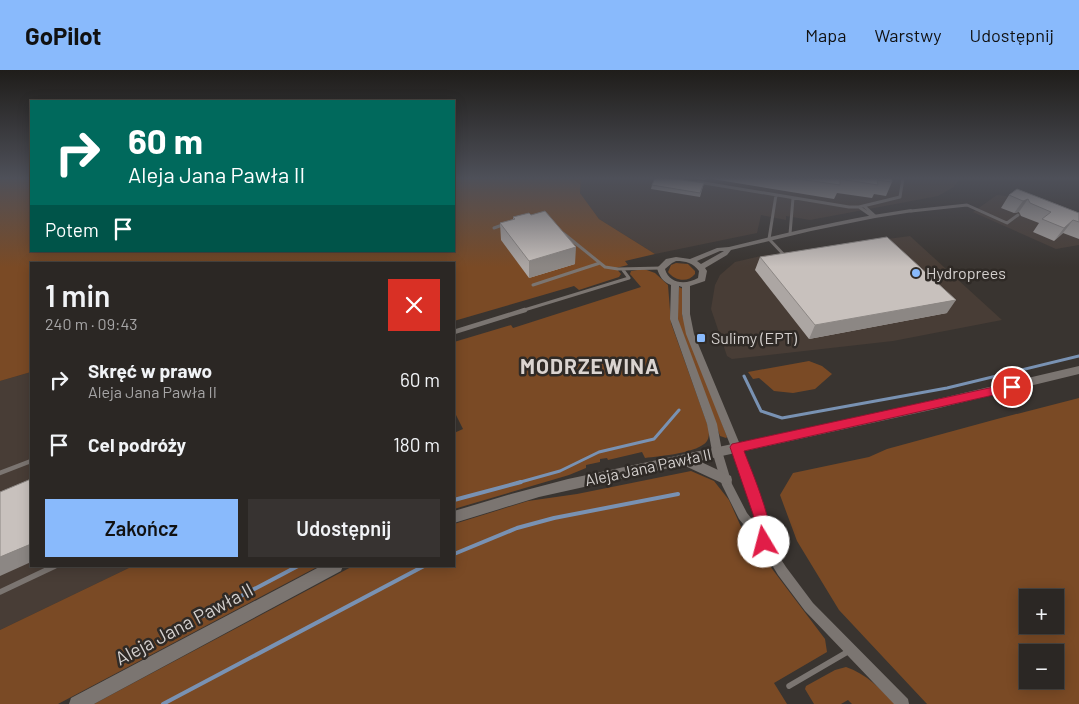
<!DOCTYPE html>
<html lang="pl">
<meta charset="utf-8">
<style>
:root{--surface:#2b2724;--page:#373331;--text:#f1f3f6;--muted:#a6a5a6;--line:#474441;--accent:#89bafc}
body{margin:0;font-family:Barlow,sans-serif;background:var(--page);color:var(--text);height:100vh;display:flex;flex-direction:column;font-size:19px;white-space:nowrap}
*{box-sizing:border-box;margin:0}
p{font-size:16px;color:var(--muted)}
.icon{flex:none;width:28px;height:28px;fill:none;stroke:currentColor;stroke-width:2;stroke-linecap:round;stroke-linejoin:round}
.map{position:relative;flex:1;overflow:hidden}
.sheet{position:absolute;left:30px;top:192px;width:425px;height:305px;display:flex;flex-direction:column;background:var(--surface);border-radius:0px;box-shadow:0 2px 12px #0003,0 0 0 1px var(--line)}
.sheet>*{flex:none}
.banner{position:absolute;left:30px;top:30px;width:425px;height:152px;border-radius:0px;box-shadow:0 2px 12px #0003,0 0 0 1px var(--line);background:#00695c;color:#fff;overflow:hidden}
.fabs{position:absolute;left:1019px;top:519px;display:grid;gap:10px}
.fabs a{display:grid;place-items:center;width:45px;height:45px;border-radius:0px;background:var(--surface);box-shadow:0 2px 12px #0003,0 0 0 1px var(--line);font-size:25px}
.pin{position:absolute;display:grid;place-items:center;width:42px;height:42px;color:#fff;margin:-21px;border:2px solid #fff;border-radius:50%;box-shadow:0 1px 5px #0007}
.me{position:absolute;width:55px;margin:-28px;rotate:352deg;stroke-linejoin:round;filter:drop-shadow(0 0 4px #0008)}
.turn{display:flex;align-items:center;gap:18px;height:105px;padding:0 15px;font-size:22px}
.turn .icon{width:65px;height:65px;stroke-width:2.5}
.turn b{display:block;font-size:35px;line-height:42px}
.then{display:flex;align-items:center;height:48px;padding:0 15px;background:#0003;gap:10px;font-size:19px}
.round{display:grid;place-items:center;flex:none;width:52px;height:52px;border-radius:0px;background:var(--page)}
.overview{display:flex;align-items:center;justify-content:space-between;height:85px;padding:0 15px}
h1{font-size:30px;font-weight:600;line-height:38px}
.action{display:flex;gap:10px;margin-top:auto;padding:10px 15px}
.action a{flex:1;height:58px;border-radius:0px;background:var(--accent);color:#111;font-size:20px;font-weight:600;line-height:58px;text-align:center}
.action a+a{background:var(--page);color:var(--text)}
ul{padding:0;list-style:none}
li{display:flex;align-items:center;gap:15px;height:65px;padding:0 15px}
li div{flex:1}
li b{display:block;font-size:19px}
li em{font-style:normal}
header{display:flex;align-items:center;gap:30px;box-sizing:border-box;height:70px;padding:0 25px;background:var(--accent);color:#111}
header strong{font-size:24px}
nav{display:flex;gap:28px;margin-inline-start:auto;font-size:18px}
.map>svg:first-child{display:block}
.built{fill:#483d36}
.green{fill:#7a4a25;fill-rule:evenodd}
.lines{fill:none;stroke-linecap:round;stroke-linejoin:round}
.stream-far1{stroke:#7992b3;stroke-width:3}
.stream{stroke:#7992b3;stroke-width:4}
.service-far2{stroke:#7b7571;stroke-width:3}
.service-far1{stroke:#7b7571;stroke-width:4.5}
.service{stroke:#7b7571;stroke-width:5.5}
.minor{fill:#7b7571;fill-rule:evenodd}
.tertiary{fill:#7b7571;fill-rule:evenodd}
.wall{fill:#aca6a3}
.shaded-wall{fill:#8c8784}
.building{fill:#c8c1bd;stroke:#8c8784}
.route{fill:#e11d48;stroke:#92132f}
.poi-dot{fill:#89bafc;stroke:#2f2a26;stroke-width:2}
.labels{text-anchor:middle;stroke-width:5;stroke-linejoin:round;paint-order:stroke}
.poi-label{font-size:16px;fill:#d4d0ce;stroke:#2f2a26;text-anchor:start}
.street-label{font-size:16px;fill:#d4d0ce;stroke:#2f2a26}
.near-street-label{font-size:19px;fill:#d4d0ce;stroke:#2f2a26}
.district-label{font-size:21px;font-weight:bold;letter-spacing:1px;fill:#dbd4d0;stroke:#2f2a26}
</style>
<header>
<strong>GoPilot</strong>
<nav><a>Mapa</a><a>Warstwy</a><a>Udostępnij</a></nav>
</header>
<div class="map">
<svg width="1079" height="634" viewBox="0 0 1079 634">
<rect width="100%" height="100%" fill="#393430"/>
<path class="built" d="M581 108H960L954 117 938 126 810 150 786 146V150L761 145 757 163 655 184 599 149 580 123Z
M997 125 1006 126 1079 151V175L1056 179 973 142Z
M910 166 1002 250 893 271 732 289 727 286 711 239 715 215 720 205 735 192 761 186Z
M31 302V496H133L0 560V311Z"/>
<path class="green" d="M0 108H31V181H454V108H581L580 123 599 149 655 184 625 191 628 195 616 198 621 204 619 207 579 220 574 216 454 251V194H31V302L0 311Z
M676 193 688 194 695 201V204C688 213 675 211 668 202L671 195Z
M644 199 655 203 668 215 671 253 709 359C709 363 709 368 707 371 699 383 660 386 645 388L642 382 608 390 607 388 600 389V392L586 395V398L569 405 454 439V363L463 359 454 341V272L511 255 513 258 641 217 630 204 631 201Z
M679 217 683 219 682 245 727 367 726 368 720 366 679 254 677 245Z
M809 291 822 296 832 304 815 319 793 323 774 321 759 308 753 309 748 302Z
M1079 328V634H927L839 540 797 471 780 425 793 403 869 387 887 379 997 349ZM1028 528H1055V555H1028ZM1028 582H1055V610H1028Z
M691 401 714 411 729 430 742 459 825 569 827 582 774 613 787 634H94L353 496H454V454L528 431 577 424Z
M133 496H319L58 634H0V560Z
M846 597C867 604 880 619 895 634H852L848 630 841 634H814L805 619 806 616 835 600Z"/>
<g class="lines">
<path class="stream-far1" d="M744 306 761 341 782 348 947 318 1079 286
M517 413 560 401 599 382 654 369 679 340"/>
<path class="stream" d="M454 430 521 412
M454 484 517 458 554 448 678 424
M203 546 298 496
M163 634 424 496"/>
<path class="service-far2" d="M670 108 683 110
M698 112 849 137H859L900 127 903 108
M776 125 769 169 786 187
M864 136 875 146
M859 137 872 146
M911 141 967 135 1007 153 1018 145
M494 158 505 154
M563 163 605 197 618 199 661 198
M790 164 793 128
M533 215 600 193
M521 241 629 208 623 200"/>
<path class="service-far1" d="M454 262 525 240
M0 403 31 391"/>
<path class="service" d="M0 522 55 496
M789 616 849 581"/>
<path class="minor" d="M911 139 914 141 913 142 875 148 811 161 731 180 727 185 705 198 707 201 705 211 690 216V244L694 264 741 377 765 444 769 471 786 497 813 533 908 629 909 634H894L805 541 778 505 760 475 739 449 722 415 712 381 707 354 670 249 671 215C663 212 659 206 657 198L666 189 676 187 690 189 717 178 729 177C789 162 849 148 911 139ZM720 181H724L701 194 697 191ZM676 191C686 191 693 193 699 201L698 208C686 215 669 214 665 199L672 193ZM679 216 682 217V244L686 264 731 377 755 444 756 454 747 443 732 414 722 381 717 354 678 249Z"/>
<path class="tertiary" d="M1079 296V304L931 340 699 391 731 406 732 410 731 414 726 415 683 395 539 427 454 453V441L511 424 568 409 882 342Z
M321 496H343L341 501 94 634H69L71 628Z"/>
</g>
<path class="wall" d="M690 108H892V112L886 126 874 124 872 128 837 123 834 129 706 108 705 110Z
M704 113 700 127 651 119 652 115Z
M1017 119 1079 143V169L1063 163 1054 171 1033 162 1039 153 1021 146 1019 142 1014 143 1001 138 1009 125Z
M513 147 575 194 529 208 501 170 500 153 513 150Z
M760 187 947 243 809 269 755 200Z"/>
<path class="shaded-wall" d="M1028 129 1019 142 1014 143 1023 131Z
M1073 150 1063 163 1054 171 1064 158Z
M576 177 575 194 529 208V191Z
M956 230 947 243 809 269 815 255Z
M31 474V492L0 506V487Z"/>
<path class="building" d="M655 108H667L704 113 700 123 652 115Z
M792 108H892V112L877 110 878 115 840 109V115Z
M1017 119 1079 143V152L1073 150 1064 158 1042 149 1051 142 1030 133 1028 129 1023 131 1009 125Z
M545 141 576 177 529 191 500 153 515 149 513 147 529 143 531 145Z
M887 167 956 230 815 255 760 187Z
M31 409V474L0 487V422Z"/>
<linearGradient id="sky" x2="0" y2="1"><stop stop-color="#1f1d1a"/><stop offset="0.55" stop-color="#4e5059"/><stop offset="1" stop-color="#4e5059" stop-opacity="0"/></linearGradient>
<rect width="1079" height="197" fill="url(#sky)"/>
<path class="route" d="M1012 313 1016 314 1018 317 1016 320 744 381C751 400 777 459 769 476L764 478 759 476 753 444 730 377 732 374Z"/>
<g class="poi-dot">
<circle cx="916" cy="203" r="5"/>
<rect x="696" y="263" width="10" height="10" rx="2.5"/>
</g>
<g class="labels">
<g class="poi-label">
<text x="926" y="209">Hydroprees</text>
<text x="711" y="274">Sulimy (EPT)</text>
</g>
<g class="street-label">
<text transform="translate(648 397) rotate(-12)" y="6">Aleja Jana Pawła II</text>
</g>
<g class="near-street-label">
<text transform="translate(184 554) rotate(-28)" y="7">Aleja Jana Pawła II</text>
</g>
<g class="district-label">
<text x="590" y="304">MODRZEWINA</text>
</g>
</g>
</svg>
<div class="fabs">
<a>+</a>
<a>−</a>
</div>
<div class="pin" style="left:1012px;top:317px;background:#d93025"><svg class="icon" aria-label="arrive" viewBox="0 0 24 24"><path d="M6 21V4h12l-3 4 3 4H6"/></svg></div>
<svg class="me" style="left:764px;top:472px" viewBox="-20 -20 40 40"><circle r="19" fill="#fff"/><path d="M0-13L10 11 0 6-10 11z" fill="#e11d48"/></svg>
<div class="banner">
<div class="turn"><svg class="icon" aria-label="right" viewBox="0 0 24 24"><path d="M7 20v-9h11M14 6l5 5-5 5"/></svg><div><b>60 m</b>Aleja Jana Pawła II</div></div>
<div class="then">Potem<svg class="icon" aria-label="arrive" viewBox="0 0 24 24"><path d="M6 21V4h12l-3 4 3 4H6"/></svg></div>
</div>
<section class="sheet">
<div class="overview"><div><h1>1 min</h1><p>240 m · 09:43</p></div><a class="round" style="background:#d93025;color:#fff"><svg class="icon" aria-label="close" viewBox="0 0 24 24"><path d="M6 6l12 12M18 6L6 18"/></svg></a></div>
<ul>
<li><svg class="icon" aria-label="right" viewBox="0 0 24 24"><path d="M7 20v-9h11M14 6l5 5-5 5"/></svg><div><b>Skręć w prawo</b><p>Aleja Jana Pawła II</p></div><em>60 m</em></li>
<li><svg class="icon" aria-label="arrive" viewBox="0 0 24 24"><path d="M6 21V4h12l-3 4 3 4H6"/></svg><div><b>Cel podróży</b></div><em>180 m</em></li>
</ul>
<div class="action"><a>Zakończ</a><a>Udostępnij</a></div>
</section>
</div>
